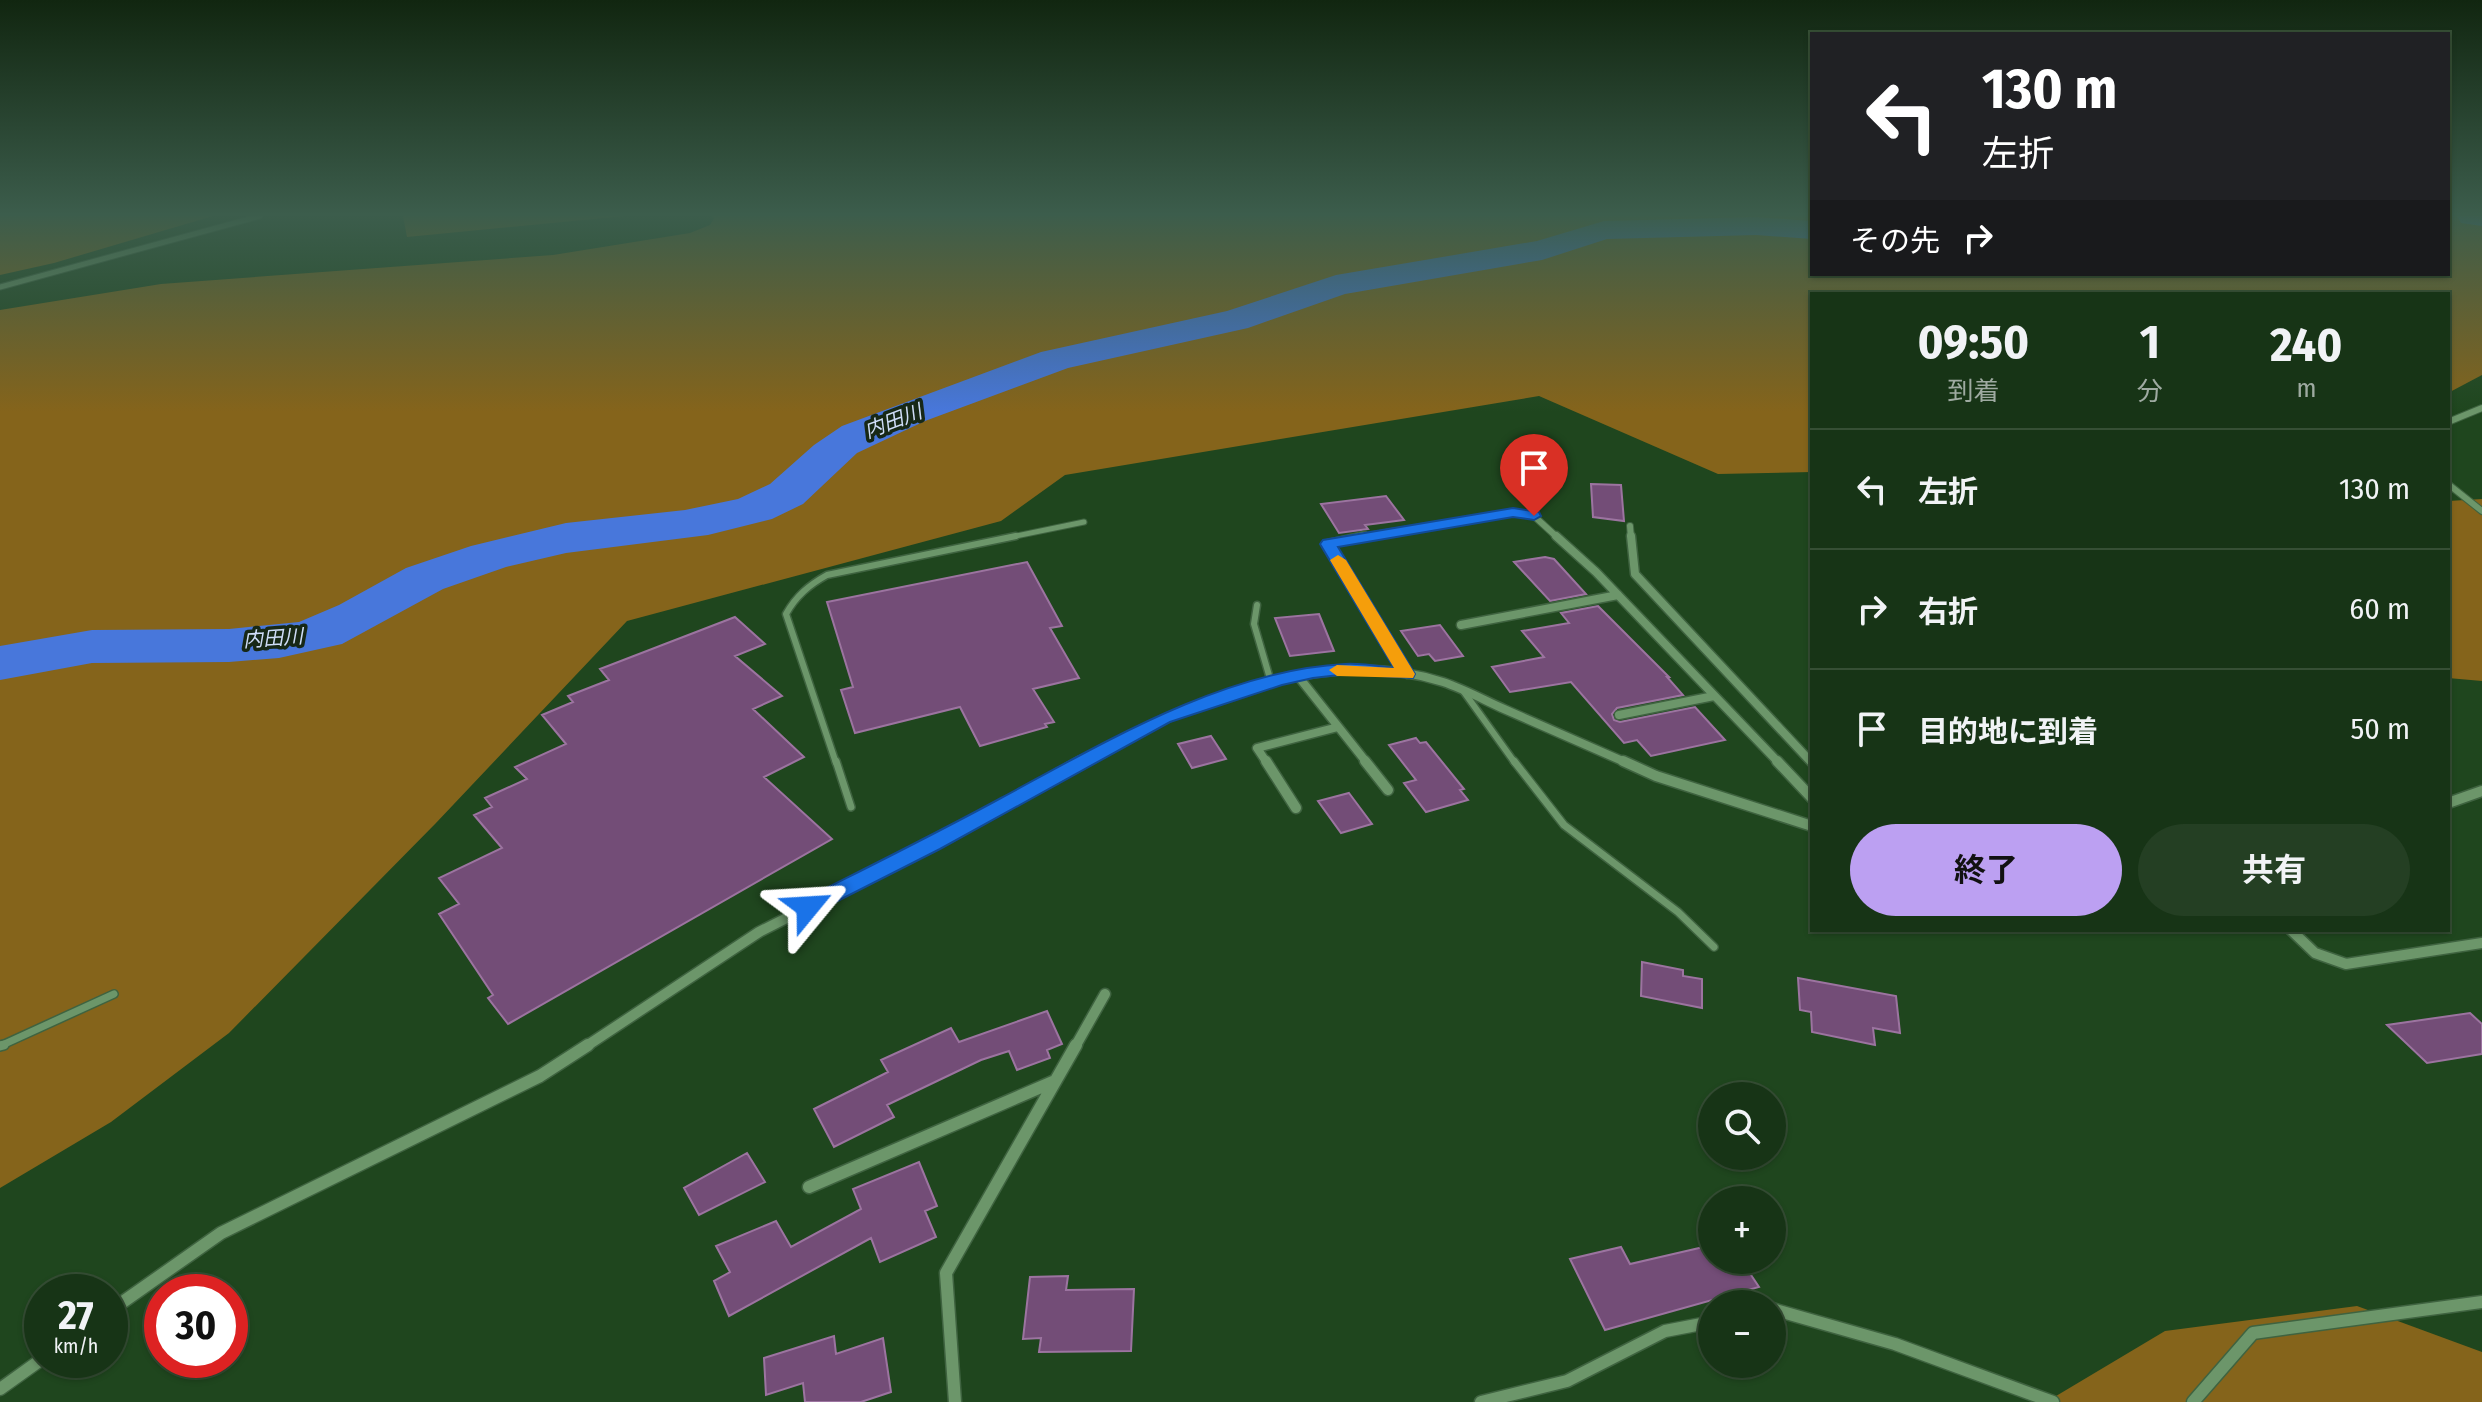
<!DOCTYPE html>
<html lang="ja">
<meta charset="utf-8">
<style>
:root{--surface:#173416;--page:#243f23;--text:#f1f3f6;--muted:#9eaaa1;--line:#364f35;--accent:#bca0f2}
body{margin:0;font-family:"Fira Sans Condensed","Noto Sans JP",sans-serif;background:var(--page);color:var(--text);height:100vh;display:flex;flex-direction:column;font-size:30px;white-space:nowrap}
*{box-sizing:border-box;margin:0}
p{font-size:26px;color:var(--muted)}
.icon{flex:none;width:44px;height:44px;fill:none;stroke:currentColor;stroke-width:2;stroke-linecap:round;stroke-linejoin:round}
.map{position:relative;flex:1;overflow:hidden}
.drawer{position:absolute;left:1810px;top:292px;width:640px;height:640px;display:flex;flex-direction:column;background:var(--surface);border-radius:0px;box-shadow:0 2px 6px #0004,0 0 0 2px var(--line)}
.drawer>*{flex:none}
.guide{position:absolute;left:1810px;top:32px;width:640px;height:244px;border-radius:0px;box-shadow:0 2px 6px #0004,0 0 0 2px var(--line);background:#202124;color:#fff;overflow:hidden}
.fabs{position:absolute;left:1698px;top:1082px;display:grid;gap:16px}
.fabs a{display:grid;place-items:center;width:88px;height:88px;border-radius:50%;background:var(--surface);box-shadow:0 2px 6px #0004,0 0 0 2px var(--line);font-size:40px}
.speed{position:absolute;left:24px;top:1274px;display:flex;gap:16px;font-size:40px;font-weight:700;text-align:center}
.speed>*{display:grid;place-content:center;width:104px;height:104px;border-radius:50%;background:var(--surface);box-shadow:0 2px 6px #0004,0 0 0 2px var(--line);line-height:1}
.speed small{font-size:20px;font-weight:400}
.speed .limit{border:12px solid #d22;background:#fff;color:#111}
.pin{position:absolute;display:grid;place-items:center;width:68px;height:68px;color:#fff;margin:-82px -34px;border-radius:50% 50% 50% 0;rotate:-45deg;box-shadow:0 0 8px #0007}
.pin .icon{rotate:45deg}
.me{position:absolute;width:88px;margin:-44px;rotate:63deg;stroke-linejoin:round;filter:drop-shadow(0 0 6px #0008)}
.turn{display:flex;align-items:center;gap:28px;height:168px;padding:0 40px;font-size:36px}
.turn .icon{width:104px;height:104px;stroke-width:2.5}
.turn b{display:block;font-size:56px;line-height:68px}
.then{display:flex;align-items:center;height:76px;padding:0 40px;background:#0003;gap:16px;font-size:30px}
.eta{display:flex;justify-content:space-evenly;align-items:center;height:136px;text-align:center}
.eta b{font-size:48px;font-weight:700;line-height:56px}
.button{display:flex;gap:16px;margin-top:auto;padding:16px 40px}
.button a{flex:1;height:92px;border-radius:48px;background:var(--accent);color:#111;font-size:32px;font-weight:700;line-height:92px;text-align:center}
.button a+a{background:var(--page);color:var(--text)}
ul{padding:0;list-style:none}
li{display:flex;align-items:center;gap:24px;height:120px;padding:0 40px;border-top:2px solid var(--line)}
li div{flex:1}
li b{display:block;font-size:30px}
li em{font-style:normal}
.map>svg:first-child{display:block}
.forest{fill:#85641b}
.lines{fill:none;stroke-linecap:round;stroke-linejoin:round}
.river{fill:#4877db;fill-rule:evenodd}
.building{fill:#734d77;stroke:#9c74a0;stroke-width:2}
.lane-far3-casing{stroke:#3f6340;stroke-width:7}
.lane-far2-casing{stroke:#3f6340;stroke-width:9}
.lane-far1-casing{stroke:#3f6340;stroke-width:10}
.lane-casing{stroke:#3f6340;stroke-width:12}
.street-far4-casing{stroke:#3f6340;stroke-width:7}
.street-far3-casing{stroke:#3f6340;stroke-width:8}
.street-far2-casing{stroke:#3f6340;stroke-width:11}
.street-far1-casing{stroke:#3f6340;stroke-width:13}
.street-casing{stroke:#3f6340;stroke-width:15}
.lane-far3{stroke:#6c966a;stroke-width:5}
.lane-far2{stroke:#6c966a;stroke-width:6}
.lane-far1{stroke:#6c966a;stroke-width:7}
.lane{stroke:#6c966a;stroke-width:9}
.street-far4{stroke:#6c966a;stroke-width:5}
.street-far3{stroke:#6c966a;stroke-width:6}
.street-far2{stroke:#6c966a;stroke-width:8}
.street-far1{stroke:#6c966a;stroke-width:10}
.street{stroke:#6c966a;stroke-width:12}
.route{fill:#1a73e8;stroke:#114b97;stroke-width:2}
.slow{fill:#f59e0b}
.labels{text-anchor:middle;stroke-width:7;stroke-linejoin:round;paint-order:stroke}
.far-water-label{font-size:20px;font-style:italic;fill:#cfddf7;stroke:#172816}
</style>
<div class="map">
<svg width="2482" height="1402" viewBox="0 0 2482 1402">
<rect width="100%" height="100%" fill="#1f461e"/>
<path class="forest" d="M0 216H213L54 263 0 275Z
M403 216H625L407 237Z
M711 216H1812V274H2448V216H2482V375L2448 393V294H1812V472L1718 474 1539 396 1065 475 1001 521 627 621 436 823 229 1033 111 1122 0 1188V310L161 284 553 255 690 233 710 225 714 218Z
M2482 499V681L2448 678V501Z
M2357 1306 2482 1352V1402H2046L2165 1331Z"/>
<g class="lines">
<path class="river" d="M2457 216H2482V226L2461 223Z
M1756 217 1812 221V239L1756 235 1607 239 1542 260 1345 294 1248 328 1068 368 925 421 857 453 803 504 772 519 708 535 566 553 506 567 443 589 342 644 279 658 229 662 92 663 0 680V646L92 630 229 629 299 622 339 605 406 568 471 546 566 523 685 510 738 499 770 484 814 445 842 426 1041 352 1227 311 1336 275 1537 241 1604 221Z"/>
</g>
<path class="building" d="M1591 484 1621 485 1624 521 1593 517Z
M1386 496 1404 520 1365 525 1368 529 1339 533 1321 504Z
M1545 557 1554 559 1586 594 1550 601 1514 562Z
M1027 562 1062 626 1050 628 1079 678 1033 689 1054 722 1045 724 1047 727 980 746 960 707 855 733 841 690 853 687 827 602Z
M1598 606 1669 677H1667L1683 695 1617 708 1612 714 1614 720 1620 722 1695 707 1725 740 1651 756 1637 740 1624 743 1571 682 1510 692 1492 667 1544 657 1522 631 1569 623 1561 613Z
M1319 614 1334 651 1290 656 1275 618Z
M735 617 765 644 735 656 782 696 753 709 804 757 764 777 832 839 508 1024 488 998 493 995 439 914 459 904 439 878 502 848 474 815 492 807 485 798 527 779 515 767 566 744 542 715 573 702 568 696 609 680 600 669Z
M1440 625 1463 656 1435 661 1429 654 1418 656 1401 631Z
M1211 736 1226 759 1192 768 1178 744Z
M1416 738 1420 743 1426 742 1464 789 1460 790 1468 800 1426 812 1404 783 1416 780 1389 745Z
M1349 793 1372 824 1341 833 1318 801Z
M1642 962 1683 970V976L1702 979V1008L1641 996Z
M1798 978 1896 996 1900 1033 1873 1028 1875 1045 1812 1032 1811 1012 1800 1010Z
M1047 1011 1062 1044 1047 1050 1050 1058 1017 1070 1009 1051 981 1060 887 1105 894 1117 834 1147 814 1109 888 1072 881 1060 951 1028 959 1042Z
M2470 1013 2482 1024V1054L2427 1063 2387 1025Z
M747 1153 765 1182 699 1215 684 1188Z
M919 1162 937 1206 925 1211 936 1237 880 1262 871 1238 729 1316 714 1281 730 1272 716 1246 776 1221 791 1247 861 1209 853 1189Z
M1712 1245V1260H1741L1759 1287 1605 1330 1570 1259 1621 1247 1630 1264Z
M1068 1276 1066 1290 1134 1289 1131 1351 1039 1352 1041 1338 1023 1339 1030 1277Z
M834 1336 836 1354 883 1338 891 1392 861 1402H805L803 1383 766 1395 764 1358Z"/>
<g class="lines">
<g class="lane-far3-casing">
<path id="lane-far3" d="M1006 538 1084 522"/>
</g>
<g class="lane-far2-casing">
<path id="lane-far2" d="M1257 605 1254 624 1271 682
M1464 692 1515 763
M836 763 786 614C796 596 809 585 827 575L1016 536"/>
</g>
<g class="lane-far1-casing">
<path id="lane-far1" d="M836 761 851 807
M1514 761 1564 825 1678 912 1714 947
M0 1046 114 994"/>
</g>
<g class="lane-casing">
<path id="lane" d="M0 1046 4 1045"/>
</g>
<g class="street-far4-casing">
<path id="street-far4" d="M0 287 260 216"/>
</g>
<g class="street-far3-casing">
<path id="street-far3" d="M2448 422 2482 408
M2448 484 2482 511
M1630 526 1631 538
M1355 538 1513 512 1534 516 1558 538"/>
</g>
<g class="street-far2-casing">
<path id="street-far2" d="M1364 536 1328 544 1407 674
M1556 536 1596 572 1779 763
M1631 536 1635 574 1812 763
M1461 625 1618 595
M1298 676 1367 763
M1619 715 1714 696
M1077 763C1182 705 1322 643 1443 682 1464 689 1484 700 1504 709 1545 727 1586 745 1627 763
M1267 763 1257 748 1338 727"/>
</g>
<g class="street-far1-casing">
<path id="street-far1" d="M1266 761 1296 808
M1365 761 1388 790
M1623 761 1656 776 1812 826
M1777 761 1812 798
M2448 803 2482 791
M2291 930 2315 953 2346 964 2482 943
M585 1047 759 932 933 844 1081 761
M1075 1047 1105 994"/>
</g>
<g class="street-casing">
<path id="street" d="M809 1187 1055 1081
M1772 1309 1895 1344 2053 1402
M110 1311 221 1233 540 1076 588 1045
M0 1389 42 1359
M955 1402 946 1273 1076 1045
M1481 1402 1567 1381 1665 1331 1712 1322
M2193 1402 2253 1333 2482 1302"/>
</g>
<use href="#lane-far3" class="lane-far3"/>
<use href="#lane-far2" class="lane-far2"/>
<use href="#lane-far1" class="lane-far1"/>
<use href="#lane" class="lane"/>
<use href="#street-far4" class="street-far4"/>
<use href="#street-far3" class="street-far3"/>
<use href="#street-far2" class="street-far2"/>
<use href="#street-far1" class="street-far1"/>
<use href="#street" class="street"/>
</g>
<linearGradient id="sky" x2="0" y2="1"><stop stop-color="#112610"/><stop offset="0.52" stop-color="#3c5d4c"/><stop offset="1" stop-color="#3c5d4c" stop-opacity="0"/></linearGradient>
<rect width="2482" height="412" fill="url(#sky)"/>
<path class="route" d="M1513 508 1539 512 1541 516 1534 520 1513 517 1338 547 1415 674 1413 678 1348 674 1313 678 1282 685 1170 722 940 849 816 912H801L797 907 801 901C868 867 935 834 1001 798 1105 742 1225 670 1345 664 1361 663 1378 666 1394 668L1320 544 1323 540Z"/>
<path class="slow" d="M1338 555 1346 560 1415 674 1413 678 1337 676 1329 670 1337 665 1394 668 1330 560Z"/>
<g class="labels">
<g class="far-water-label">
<text transform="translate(893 421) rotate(-21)" y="7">内田川</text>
<text transform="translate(273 638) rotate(-4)" y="7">内田川</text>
</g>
</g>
</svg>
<div class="fabs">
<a><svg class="icon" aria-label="search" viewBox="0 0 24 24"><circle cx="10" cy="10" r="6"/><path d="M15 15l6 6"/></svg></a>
<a>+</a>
<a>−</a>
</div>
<div class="speed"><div>27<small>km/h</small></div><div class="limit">30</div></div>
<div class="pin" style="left:1534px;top:516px;background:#d93025"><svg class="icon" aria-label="arrive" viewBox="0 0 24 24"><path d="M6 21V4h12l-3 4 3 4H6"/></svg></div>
<svg class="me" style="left:808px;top:907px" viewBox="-20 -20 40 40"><path d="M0-17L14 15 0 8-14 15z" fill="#1a73e8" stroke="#fff" stroke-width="4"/></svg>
<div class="guide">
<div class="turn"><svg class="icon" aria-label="left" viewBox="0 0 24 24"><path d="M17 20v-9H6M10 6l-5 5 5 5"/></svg><div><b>130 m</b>左折</div></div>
<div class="then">その先<svg class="icon" aria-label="right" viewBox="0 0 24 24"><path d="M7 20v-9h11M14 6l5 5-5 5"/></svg></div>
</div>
<section class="drawer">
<div class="eta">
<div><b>09:50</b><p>到着</p></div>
<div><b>1</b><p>分</p></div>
<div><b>240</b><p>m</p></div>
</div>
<ul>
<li><svg class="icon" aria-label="left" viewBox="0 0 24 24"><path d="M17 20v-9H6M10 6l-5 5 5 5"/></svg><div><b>左折</b></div><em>130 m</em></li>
<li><svg class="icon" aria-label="right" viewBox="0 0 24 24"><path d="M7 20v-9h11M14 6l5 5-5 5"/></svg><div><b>右折</b></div><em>60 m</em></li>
<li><svg class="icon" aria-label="arrive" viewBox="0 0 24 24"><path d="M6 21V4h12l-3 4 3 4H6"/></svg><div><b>目的地に到着</b></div><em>50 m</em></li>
</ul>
<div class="button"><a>終了</a><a>共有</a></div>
</section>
</div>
